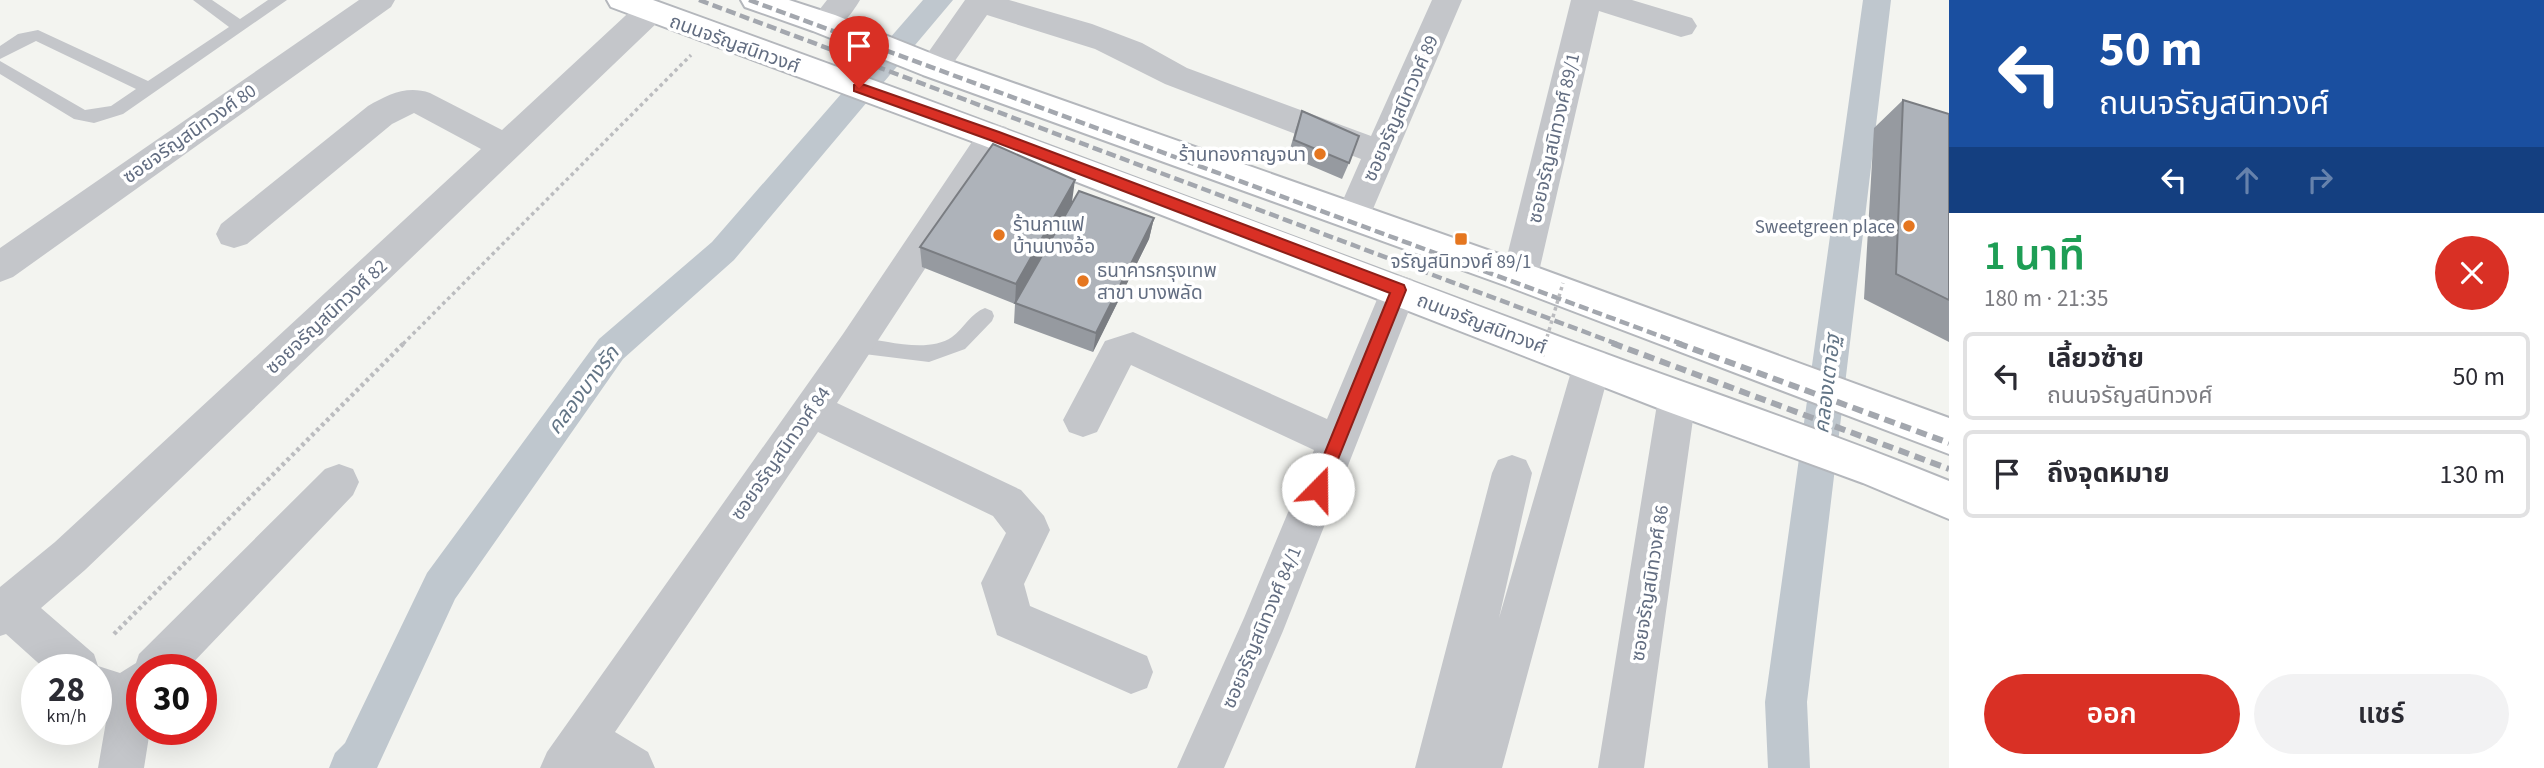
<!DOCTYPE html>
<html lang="th">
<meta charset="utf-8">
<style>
:root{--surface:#fff;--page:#f2f2f3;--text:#2b2b33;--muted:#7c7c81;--line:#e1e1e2;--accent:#d93025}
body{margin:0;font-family:"Source Sans 3","Noto Sans Thai",sans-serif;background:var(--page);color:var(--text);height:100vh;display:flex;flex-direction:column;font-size:26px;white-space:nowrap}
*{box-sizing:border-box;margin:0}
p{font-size:23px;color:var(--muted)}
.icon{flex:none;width:38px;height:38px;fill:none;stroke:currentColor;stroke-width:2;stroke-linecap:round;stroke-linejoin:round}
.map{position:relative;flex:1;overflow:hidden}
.drawer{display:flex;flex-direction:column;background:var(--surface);width:595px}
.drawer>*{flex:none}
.hud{background:#1a4fa0;color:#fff;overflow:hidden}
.speed{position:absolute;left:21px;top:654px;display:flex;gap:14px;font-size:35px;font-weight:700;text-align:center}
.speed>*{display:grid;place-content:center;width:91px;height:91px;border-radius:50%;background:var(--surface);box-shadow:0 7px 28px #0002;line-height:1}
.speed small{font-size:18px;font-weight:400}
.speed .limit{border:10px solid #d22;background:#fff;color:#111}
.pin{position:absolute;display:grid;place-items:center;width:60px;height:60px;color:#fff;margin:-72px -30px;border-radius:50% 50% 50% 0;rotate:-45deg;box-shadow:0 0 7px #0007}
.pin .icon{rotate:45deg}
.me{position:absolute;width:77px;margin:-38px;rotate:22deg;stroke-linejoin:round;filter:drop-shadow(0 0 5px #0008)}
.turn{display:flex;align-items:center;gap:24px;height:147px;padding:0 35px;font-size:32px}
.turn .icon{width:91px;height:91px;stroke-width:2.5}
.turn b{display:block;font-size:49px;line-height:60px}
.lanes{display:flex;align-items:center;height:66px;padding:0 35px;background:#0003;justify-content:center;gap:35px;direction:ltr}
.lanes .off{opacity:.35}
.round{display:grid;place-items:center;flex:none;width:74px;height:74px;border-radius:37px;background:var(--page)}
.summary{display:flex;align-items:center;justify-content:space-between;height:119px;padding:0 35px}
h1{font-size:42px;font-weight:600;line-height:52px;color:#1e9e55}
.cta{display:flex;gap:14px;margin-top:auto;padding:14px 35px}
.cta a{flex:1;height:80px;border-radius:42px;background:var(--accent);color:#fff;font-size:28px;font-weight:600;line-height:80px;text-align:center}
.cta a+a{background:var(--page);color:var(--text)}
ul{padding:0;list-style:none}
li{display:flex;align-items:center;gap:21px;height:88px;margin:0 14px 10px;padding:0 21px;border:4px solid var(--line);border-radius:10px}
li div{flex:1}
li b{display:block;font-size:26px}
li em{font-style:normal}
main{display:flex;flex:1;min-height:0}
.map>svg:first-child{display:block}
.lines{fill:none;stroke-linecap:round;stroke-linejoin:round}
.canal{fill:#bfc7ce;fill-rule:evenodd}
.primary-casing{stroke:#b4b7bc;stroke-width:4}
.path-far1{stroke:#bbbcbf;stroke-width:3.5;stroke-dasharray:3.5 3.5;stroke-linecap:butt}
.path{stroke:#bbbcbf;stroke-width:4.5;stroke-dasharray:3.5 3.5;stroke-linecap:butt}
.service{fill:#c4c6ca;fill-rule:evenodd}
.minor{fill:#c4c6ca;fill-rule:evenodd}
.primary{fill:#fff;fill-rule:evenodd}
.rail-far1{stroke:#a3a7ae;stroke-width:4.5;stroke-dasharray:10 4.5;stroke-linecap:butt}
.rail{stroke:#a3a7ae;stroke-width:6;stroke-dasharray:11 6;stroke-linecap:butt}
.path-bridge-far1{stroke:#bbbcbf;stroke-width:3.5;stroke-dasharray:3.5 3.5;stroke-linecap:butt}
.path-bridge{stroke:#bbbcbf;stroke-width:4.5;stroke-dasharray:3.5 3.5;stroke-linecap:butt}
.wall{fill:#969aa0}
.shaded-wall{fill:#7a7d82}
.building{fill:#aeb3ba;stroke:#7a7d82;stroke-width:2}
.route{fill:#d93025;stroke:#8d1f18;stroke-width:2}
.poi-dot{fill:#e5761f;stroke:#fff;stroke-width:2.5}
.labels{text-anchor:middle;stroke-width:7;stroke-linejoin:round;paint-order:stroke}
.street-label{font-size:19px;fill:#626d81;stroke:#fff}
.poi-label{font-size:19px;fill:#626d81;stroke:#fff;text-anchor:end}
.water-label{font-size:21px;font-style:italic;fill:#637586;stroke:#fff}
</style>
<main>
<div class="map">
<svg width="1949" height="768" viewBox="0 0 1949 768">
<rect width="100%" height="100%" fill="#f3f4f0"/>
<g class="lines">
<path class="canal" d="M923 0H953L734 260 623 359 455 599 377 768H329L335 753 345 743 427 573 599 339 712 242Z
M1863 0H1891L1807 702 1810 768H1768L1765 702Z"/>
<g class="primary-casing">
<path id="primary" d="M607 0H653C960 111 1266 225 1571 341 1697 388 1825 430 1949 481V519L1863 483 1663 410 982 145 611 7Z
M741 0H789L835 15 945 59 1533 266 1949 418V454L1507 286 923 75 813 31 745 7Z"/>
</g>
<path class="path-far1" d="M403 344 691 55"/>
<path class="path" d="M114 634 404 343"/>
<path class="service" d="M193 0H212L240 19 268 0H287L123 114 94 123 74 119 0 74V61L85 110 111 106 136 89 36 41 0 59V46L18 34 38 30 148 81 229 27Z
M985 308 992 311 994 316 992 321 965 349 929 362 856 353 849 351 847 345 849 339 856 337C885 340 927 354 952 337 964 328 971 313 985 308Z"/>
<path class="minor" d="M359 0H395L391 7 13 277 0 282V248Z
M827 0H860C849 18 835 37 813 31L809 23Z
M965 0H1009L1092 24 1142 43 1187 68 1371 136 1432 0H1462L1370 216 1365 226 1353 230 1341 226 1336 216 1361 159 1165 84 1095 49 987 15 945 75 934 78 923 75 918 67Z
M1571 0H1632L1692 18 1697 26 1692 34 1681 37 1599 11 1538 276 1533 286 1520 291 1507 286 1502 276Z
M649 1 660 4 664 12 660 20 85 570 41 608 94 654 98 666 120 673 136 663 139 654 325 469 339 464 353 469 359 482 353 495 186 670H142V730H150L144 768H98L107 716 96 711V670H46L6 634 0 636V587L55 542 481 149 414 113 392 124 247 244 234 248 221 244 216 234 221 224 368 106C388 95 406 85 430 93L502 130 638 4Z
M994 124 1006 127 1011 136 1006 145 837 403 1021 490 1044 516 1050 530 1024 584 1030 606 1147 656 1153 672 1147 688 1131 694 997 635 981 583 1006 533 993 516 818 432 615 732 648 752 655 768H540L547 752 843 334 982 127Z
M1399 275 1412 279 1417 290 1283 631 1224 768H1177L1244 618 1314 450 1131 365 1097 432 1083 437 1069 432 1063 420 1105 341 1133 332 1327 419 1381 290 1386 279Z
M1592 349 1605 353 1611 365 1502 768H1415L1492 473 1498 460 1512 455 1526 460 1532 473 1499 618 1573 365 1579 353Z
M1677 381 1691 386 1696 398 1644 768H1598L1658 398 1663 386Z"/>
<use href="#primary" class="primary"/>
<path class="rail-far1" d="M699 0 1617 344
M749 0 1682 344"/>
<path class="rail" d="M1612 343 1949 469
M1677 343 1949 443"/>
<path class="path-bridge-far1" d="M1545 344 1563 283"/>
<path class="path-bridge" d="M1542 356 1546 343"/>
</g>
<path class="wall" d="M1903 100 1949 114V342L1864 299 1874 128Z
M1302 111 1349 163 1342 179 1288 156 1296 128Z
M1072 202 1154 218 1149 239 1093 352 1014 323 1015 304 922 267 920 247Z"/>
<path class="shaded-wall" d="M1075 180 1072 202 1015 304 1016 284Z
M1154 218 1149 239 1093 352 1096 333Z"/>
<path class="building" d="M1903 100 1949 114V300L1896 274Z
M1302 111 1359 136 1349 163 1294 140Z
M993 144 1075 180 1016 284 920 247Z
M1079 191 1154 218 1096 333 1015 303Z"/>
<path class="route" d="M859 83 999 132 1404 285 1406 290 1324 494H1312L1310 489 1390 293 990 140 854 91V85Z"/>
<g class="poi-dot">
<circle cx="1320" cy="154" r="7"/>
<circle cx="1909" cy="226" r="7"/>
<circle cx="999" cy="235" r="7"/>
<rect x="1454" y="232" width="14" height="14" rx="3.5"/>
<circle cx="1083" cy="281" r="7"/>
</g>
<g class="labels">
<g class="street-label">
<text transform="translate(735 43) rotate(20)" y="7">ถนนจรัญสนิทวงศ์</text>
<text transform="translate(1400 108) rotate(-66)" y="7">ซอยจรัญสนิทวงศ์ 89</text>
<text transform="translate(189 133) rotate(-35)" y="7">ซอยจรัญสนิทวงศ์ 80</text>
<text transform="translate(1553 138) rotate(-77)" y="7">ซอยจรัญสนิทวงศ์ 89/1</text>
<text transform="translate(326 316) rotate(-43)" y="7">ซอยจรัญสนิทวงศ์ 82</text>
<text transform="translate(1482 323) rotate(21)" y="7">ถนนจรัญสนิทวงศ์</text>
<text transform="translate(780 453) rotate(-55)" y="7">ซอยจรัญสนิทวงศ์ 84</text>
<text transform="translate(1649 583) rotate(-81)" y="7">ซอยจรัญสนิทวงศ์ 86</text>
<text transform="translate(1261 627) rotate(-67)" y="7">ซอยจรัญสนิทวงศ์ 84/1</text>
</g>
<g class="poi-label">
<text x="1306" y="161">ร้านทองกาญจนา</text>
<text x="1013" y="231" text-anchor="start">ร้านกาแฟ<tspan x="1013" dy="22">บ้านบางอ้อ</tspan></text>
<text x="1895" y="233">Sweetgreen place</text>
<text x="1461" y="268" text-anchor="middle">จรัญสนิทวงศ์ 89/1</text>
<text x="1097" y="277" text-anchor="start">ธนาคารกรุงเทพ<tspan x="1097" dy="22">สาขา บางพลัด</tspan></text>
</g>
<g class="water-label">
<text transform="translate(1827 384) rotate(-83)" y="7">คลองเตาอิฐ</text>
<text transform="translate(583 390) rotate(-53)" y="7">คลองบางรัก</text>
</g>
</g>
</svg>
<div class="speed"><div>28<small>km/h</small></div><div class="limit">30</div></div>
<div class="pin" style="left:859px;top:88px;background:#d93025"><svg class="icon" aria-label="arrive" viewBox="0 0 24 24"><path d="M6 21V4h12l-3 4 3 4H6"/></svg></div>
<svg class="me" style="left:1318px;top:489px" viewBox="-20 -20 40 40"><circle r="19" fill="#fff"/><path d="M0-13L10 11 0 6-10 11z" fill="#d93025"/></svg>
</div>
<section class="drawer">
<div class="hud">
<div class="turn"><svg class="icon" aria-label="left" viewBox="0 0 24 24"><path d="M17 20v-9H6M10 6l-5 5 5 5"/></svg><div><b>50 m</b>ถนนจรัญสนิทวงศ์</div></div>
<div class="lanes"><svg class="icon" aria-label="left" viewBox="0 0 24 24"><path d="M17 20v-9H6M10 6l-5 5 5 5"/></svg><svg class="icon off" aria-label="ahead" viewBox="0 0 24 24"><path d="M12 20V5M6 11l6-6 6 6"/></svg><svg class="icon off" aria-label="right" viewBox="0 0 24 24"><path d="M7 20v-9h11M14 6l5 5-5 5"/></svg></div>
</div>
<div class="summary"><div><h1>1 นาที</h1><p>180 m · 21:35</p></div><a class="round" style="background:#d93025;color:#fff"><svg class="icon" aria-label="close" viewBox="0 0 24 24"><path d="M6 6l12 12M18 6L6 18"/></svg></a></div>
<ul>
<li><svg class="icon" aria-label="left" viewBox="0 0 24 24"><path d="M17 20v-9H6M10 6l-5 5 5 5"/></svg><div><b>เลี้ยวซ้าย</b><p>ถนนจรัญสนิทวงศ์</p></div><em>50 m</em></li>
<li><svg class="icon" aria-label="arrive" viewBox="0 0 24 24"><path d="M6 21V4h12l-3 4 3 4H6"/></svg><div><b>ถึงจุดหมาย</b></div><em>130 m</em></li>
</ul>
<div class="cta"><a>ออก</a><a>แชร์</a></div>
</section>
</main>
